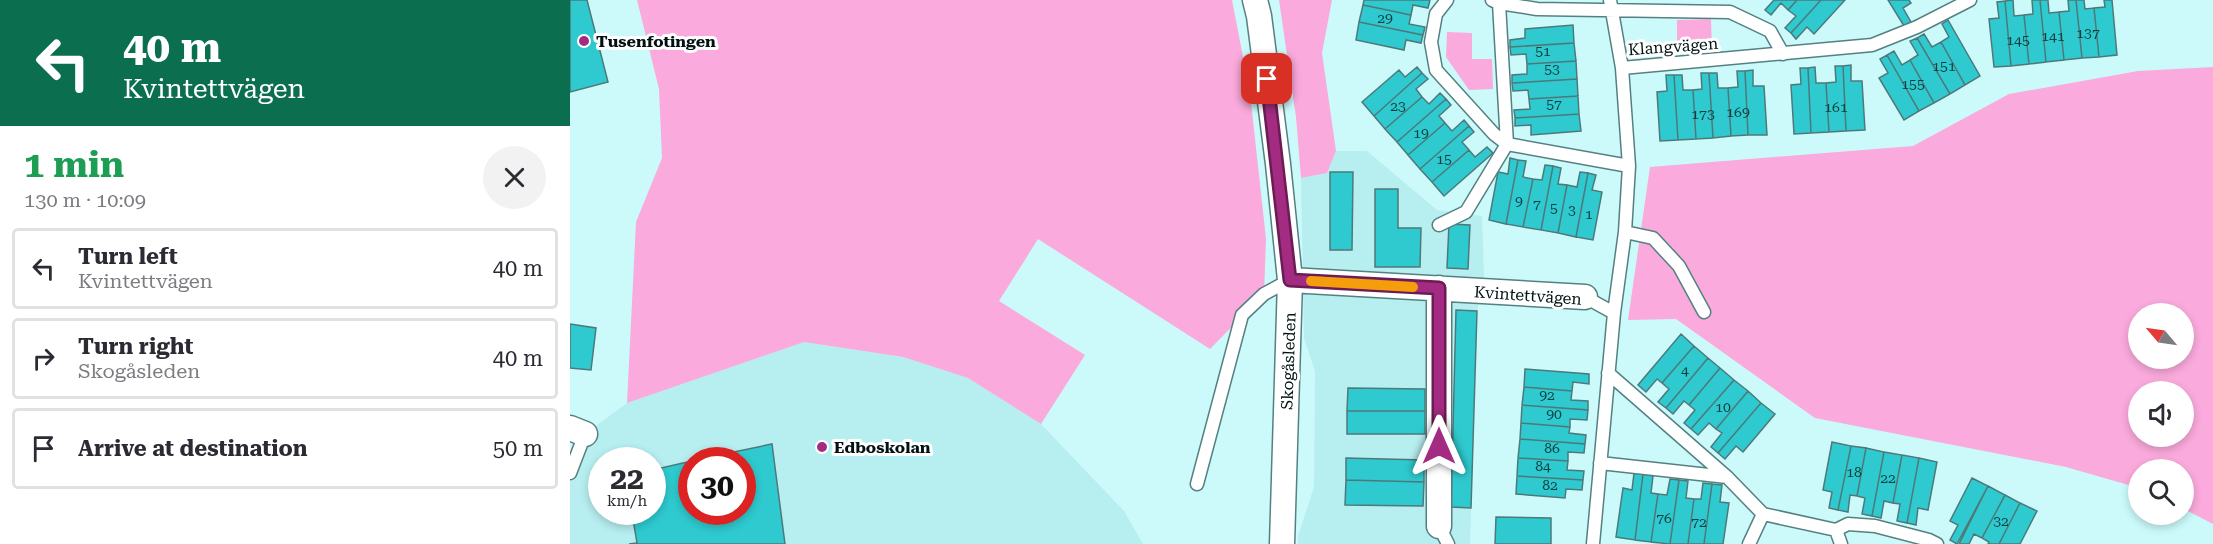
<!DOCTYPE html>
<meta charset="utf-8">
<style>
:root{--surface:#fff;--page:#f2f2f3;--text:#2b2b33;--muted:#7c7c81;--line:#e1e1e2}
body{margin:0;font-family:"Roboto Serif",serif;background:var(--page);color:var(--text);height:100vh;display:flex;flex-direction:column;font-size:22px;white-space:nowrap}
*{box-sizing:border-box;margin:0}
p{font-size:20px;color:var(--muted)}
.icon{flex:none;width:33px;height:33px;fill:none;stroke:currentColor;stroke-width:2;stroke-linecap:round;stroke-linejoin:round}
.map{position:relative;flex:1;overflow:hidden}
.side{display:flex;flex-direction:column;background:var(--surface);width:570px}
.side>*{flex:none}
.banner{background:#0b6e4f;color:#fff;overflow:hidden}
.needle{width:39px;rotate:299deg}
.tools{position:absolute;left:1558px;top:303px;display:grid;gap:12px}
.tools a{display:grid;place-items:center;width:66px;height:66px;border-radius:50%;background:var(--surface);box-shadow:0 3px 9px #0003;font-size:30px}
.speed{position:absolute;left:18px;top:447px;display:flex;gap:12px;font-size:30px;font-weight:700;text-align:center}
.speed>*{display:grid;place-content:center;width:78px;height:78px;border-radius:50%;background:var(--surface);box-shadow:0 3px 9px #0003;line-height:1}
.speed small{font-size:15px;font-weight:400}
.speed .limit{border:9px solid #d22;background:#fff;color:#111}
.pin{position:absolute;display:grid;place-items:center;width:51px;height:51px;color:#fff;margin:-26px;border-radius:12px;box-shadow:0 3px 9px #0006}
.me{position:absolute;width:66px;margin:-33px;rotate:0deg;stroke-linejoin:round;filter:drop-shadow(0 0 4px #0008)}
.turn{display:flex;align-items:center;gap:21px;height:126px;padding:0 24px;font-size:27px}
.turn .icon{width:78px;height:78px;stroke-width:2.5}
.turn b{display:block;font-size:42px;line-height:51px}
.round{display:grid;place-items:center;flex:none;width:63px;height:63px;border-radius:32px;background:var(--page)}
.overview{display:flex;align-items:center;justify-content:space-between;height:102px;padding:0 24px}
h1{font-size:36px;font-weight:700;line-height:45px;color:#1e9e55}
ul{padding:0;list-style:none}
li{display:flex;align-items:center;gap:18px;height:81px;margin:0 12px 9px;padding:0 12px;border:3px solid var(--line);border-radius:6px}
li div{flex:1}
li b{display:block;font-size:22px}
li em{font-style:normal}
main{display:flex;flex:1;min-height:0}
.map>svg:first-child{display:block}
.built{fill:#b7eef0;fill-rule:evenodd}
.green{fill:#faaadc;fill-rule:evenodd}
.building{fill:#2ecacf;stroke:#4e797a;stroke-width:1.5}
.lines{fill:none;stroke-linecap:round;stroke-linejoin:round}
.service-casing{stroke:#558081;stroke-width:15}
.minor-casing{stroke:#558081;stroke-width:27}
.service{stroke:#fff;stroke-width:12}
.minor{stroke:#fff;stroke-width:24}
.route-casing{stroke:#6b1c54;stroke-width:15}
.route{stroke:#a42b82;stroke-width:10}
.slow{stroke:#f59e0b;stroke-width:10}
.poi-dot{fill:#a42b82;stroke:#fff;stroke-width:2}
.labels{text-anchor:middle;stroke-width:6;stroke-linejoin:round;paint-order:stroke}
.number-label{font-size:14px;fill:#0d3f40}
.poi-label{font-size:16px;font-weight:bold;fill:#021111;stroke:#fff;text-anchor:start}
.street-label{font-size:16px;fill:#021111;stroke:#fff}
</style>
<main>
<section class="side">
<div class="banner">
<div class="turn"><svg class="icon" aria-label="left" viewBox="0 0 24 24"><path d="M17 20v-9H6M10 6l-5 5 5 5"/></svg><div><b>40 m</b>Kvintettvägen</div></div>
</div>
<div class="overview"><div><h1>1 min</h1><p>130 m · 10:09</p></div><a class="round"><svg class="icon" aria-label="close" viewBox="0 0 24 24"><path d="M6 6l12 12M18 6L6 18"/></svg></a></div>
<ul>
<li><svg class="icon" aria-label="left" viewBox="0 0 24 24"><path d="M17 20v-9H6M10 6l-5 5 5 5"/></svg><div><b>Turn left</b><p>Kvintettvägen</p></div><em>40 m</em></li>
<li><svg class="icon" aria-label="right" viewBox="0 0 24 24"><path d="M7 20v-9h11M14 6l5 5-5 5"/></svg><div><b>Turn right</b><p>Skogåsleden</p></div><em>40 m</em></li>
<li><svg class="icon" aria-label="arrive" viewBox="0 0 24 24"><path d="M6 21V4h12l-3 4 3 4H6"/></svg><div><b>Arrive at destination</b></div><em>50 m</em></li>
</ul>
</section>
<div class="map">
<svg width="1643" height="544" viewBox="0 0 1643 544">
<rect width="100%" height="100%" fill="#ccfafb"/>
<path class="built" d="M766 151H797L867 210 912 216 914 276 907 311 900 544H728V536L744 487 745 371 734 338 731 178 757 173Z
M234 342 333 357 398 378 471 424 554 511 573 544H0V473L15 434 57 403ZM32 460H82V512H32ZM122 460H172V512H122Z"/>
<path class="green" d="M67 0H662L680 93 696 239 694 294 640 349 468 239 429 301 515 355 471 424 398 378 333 357 234 342 57 403 66 222 92 158 89 89Z
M709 0H762L752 53 766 151 757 173 731 178 726 117Z
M1141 19 1142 50H1107V20Z
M877 32 902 33V59H922L923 89 899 90 876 57Z
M1643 67V524L1614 509V470H1569V488L1496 467 1245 418 1106 319 1058 320 1080 167 1343 146 1439 94 1568 71ZM1569 314H1614V358H1569ZM1569 392H1614V436H1569Z"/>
<path class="building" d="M0 0H17L38 82 0 92Z
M794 0H860L858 8 843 5 841 15 793 5Z
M1204 0H1227L1218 10 1211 3 1201 15 1195 10Z
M1227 0H1251L1221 33 1215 28 1226 16 1218 10Z
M1251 0H1275L1244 34 1237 27 1226 39 1221 33Z
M1318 0H1339L1341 3 1333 8 1341 22 1334 26Z
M1443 0 1444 16 1454 15 1459 64 1441 66 1435 1Z
M1462 0H1470L1476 62 1459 64 1454 15 1463 14Z
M1470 0H1478L1479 13 1489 12 1494 60 1476 62Z
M1498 0H1506L1512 58 1494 60 1489 12 1499 11Z
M1506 0H1514L1515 9 1524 8 1529 57 1512 58Z
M1534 0H1542L1547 55 1529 57 1524 8 1535 7Z
M1435 1 1441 66 1424 67 1419 19 1429 18 1427 2Z
M793 5 841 15 839 24 855 27 853 35 789 22Z
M1378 20 1410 76 1395 85 1371 42 1379 37 1372 24Z
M789 22 853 35 851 43 836 40 834 50 786 40Z
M1003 25 1004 43 940 47V40L955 38V29Z
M1354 34 1362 47 1371 42 1395 85 1380 94 1347 38Z
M1347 38 1380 94 1364 103 1340 60 1348 55 1340 41Z
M1004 43 1006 61 957 64 956 54 941 55 940 47Z
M1324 51 1332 65 1340 60 1364 103 1349 111 1317 55Z
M1317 55 1349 111 1334 120 1309 78 1318 73 1310 59Z
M1006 61 1007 79 942 83V75L957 74V64Z
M1281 65V81H1292L1295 130 1276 131 1273 66Z
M1265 66H1273L1276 131 1259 132 1256 83 1266 82Z
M847 67 852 73 804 116 792 102 829 70 835 77Z
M1245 67 1246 83H1256L1259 132 1241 133 1238 68Z
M1230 68H1238L1241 133 1224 134 1221 85 1231 84Z
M1183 70V86H1194L1197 135H1178L1175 71Z
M1167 71H1175L1178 135 1161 136 1158 88 1168 87Z
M852 73 858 79 846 89 852 97 815 129 804 116Z
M1131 73H1139L1143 138 1126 139 1123 90 1132 89Z
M1139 73H1147L1148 88H1158L1161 136 1143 138Z
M1096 75H1104L1108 140 1090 141 1087 92 1097 91Z
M1104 75H1112L1113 90H1123L1126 139 1108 140Z
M1007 79 1008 96 959 99 958 90 943 91 942 83Z
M870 93 876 99 827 142 815 129 852 97 859 104Z
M1008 96 1009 114 945 118 944 110 960 109 959 99Z
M876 99 881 105 869 116 875 123 838 155 827 142Z
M1009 114 1011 131 961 135V125L945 126V118Z
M894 120 899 126 850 169 838 155 875 123 882 131Z
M899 126 904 132 892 142 899 150 862 182 850 169Z
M917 147 923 153 874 196 862 182 899 150 905 157Z
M940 158 948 160 936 224 919 220 928 172 938 174Z
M948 160 956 161 953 177 963 179 953 227 936 224Z
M975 165 983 166 971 230 953 227 963 179 972 180Z
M983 166 991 168 988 184 997 185 988 233 971 230Z
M760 172H783L782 250H760Z
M1010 172 1018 173 1006 237 988 233 997 185 1007 187Z
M1018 173 1026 175 1022 190 1032 192 1023 240 1006 237Z
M805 189H828V228H851L850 267H805Z
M879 224 900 225 898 269 877 268Z
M886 310 907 311 901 508 881 507Z
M0 324 26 328 21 370 0 368Z
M1111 334 1124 346 1092 383 1087 379 1076 392 1068 385Z
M1124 346 1138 358 1096 408 1088 402 1099 389 1092 383Z
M1138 358 1150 368 1119 405 1114 401 1103 414 1096 408Z
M1150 368 1164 380 1121 429 1114 423 1125 410 1119 405Z
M955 369 1019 374V384L1003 382 1002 391 954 387Z
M1164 380 1178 391 1146 429 1139 423 1128 435 1121 429Z
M954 387 1002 391 1001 400 1018 401V410L952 405Z
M778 388 855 389V411H777Z
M1178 391 1191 403 1148 453 1141 447 1152 433 1146 429Z
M1191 403 1205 414 1173 452 1166 446 1155 459 1148 453Z
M952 405 1018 410 1017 420 1000 419V427L951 423Z
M777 411H855V434H777Z
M951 423 1000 427 999 433 1016 435 1015 444 950 439Z
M950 439 1015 444 1014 453 998 452V461L948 458Z
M1262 442 1281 446 1268 510 1259 508 1262 492 1253 490Z
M202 444 215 544H59L67 543 63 519 75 516V512H82V470L122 461V512H172V460H125Z
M1281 446 1296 448 1287 496 1280 495 1278 512 1268 510Z
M1296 448 1314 452 1302 516 1292 514 1295 498 1287 496Z
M1314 452 1332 455 1323 503 1314 501 1311 518 1302 516Z
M1332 455 1349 458 1337 523 1327 521 1330 504 1323 503Z
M776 458 854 460V482L776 480Z
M948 458 998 461 997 470 1014 471 1013 480 947 476Z
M1349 458 1367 462 1358 510 1348 508 1346 525 1337 523Z
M1064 473 1073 474 1065 540 1046 537 1053 488 1062 490Z
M1073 474 1083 476 1081 493 1088 494 1081 542 1065 540Z
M947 476 1013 480 1012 490 996 489 995 498 946 494Z
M1402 478 1418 486 1387 544 1380 540 1388 525 1380 521Z
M1100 479 1109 480 1100 544 1081 542 1088 494 1097 495Z
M776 480 854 482 853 506 775 505Z
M1109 480 1118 481 1116 498 1124 499 1118 544H1100Z
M1133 483 1142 484 1134 544H1118L1124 499H1131Z
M1142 484 1152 485 1150 502 1159 503 1153 544H1134Z
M1418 486 1435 495 1412 538 1404 534 1399 544H1389Z
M1435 495 1450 503 1429 544H1418L1419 542 1412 538Z
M1450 503 1467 511 1450 544H1429Z
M926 517 981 518V544H925Z"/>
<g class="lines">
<g class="service-casing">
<path id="service" d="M877 0 866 14 861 42 866 70 924 134 937 144 1059 166 1052 68 1040 0
M922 0 929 3 967 9 1160 12 1200 31 1213 54
M1052 68 1302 45 1347 27 1400 0
M869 225 896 212 937 144 929 3
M1055 232 1083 238 1109 266 1134 312
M1015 297 1044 313
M1038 373 1157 477 1193 514 1266 530 1278 524 1305 526 1359 540 1367 544
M1030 463 1157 477
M0 473 15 434
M627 484 672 315 694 294 720 280
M869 526 878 544
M1266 530 1271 544
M1023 544 1044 313 1055 232 1059 166
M1179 544 1193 514"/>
</g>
<g class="minor-casing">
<path id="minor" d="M685 0 689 16 708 164 720 280 712 544
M720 280 1015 297
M869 288V526
M0 428 15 434"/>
</g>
<use href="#service" class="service"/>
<use href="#minor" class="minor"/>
</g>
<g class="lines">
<g class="route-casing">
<path id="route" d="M697 79 720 280 869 288V446"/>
</g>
<use href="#route" class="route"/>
<path class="slow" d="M741 281 843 287"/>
</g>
<g class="poi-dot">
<circle cx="14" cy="41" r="6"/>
<circle cx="252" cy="447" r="6"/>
</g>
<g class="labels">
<g class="number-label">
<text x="815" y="23">29</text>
<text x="1518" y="38">137</text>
<text x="1483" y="41">141</text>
<text x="1448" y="45">145</text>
<text x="973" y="56">51</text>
<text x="1374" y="71">151</text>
<text x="982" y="74">53</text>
<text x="1343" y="89">155</text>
<text x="984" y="109">57</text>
<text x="828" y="111">23</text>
<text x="1266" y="112">161</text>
<text x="1168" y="117">169</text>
<text x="1133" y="119">173</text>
<text x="851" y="138">19</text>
<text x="874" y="164">15</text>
<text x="949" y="206">9</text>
<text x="967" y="209">7</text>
<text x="984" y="213">5</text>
<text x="1002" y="215">3</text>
<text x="1019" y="219">1</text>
<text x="1115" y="375">4</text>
<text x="977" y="400">92</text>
<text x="1153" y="412">10</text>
<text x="984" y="419">90</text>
<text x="982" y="453">86</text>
<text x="973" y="471">84</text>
<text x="1284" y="477">18</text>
<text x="1318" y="483">22</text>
<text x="980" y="490">82</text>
<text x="1094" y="523">76</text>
<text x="1431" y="526">32</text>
<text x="1129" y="527">72</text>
</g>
<g class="poi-label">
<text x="26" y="47">Tusenfotingen</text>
<text x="264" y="453">Edboskolan</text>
</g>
<g class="street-label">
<text transform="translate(1103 46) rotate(-4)" y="6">Klangvägen</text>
<text transform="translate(958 295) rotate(4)" y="6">Kvintettvägen</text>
<text transform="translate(718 361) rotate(-88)" y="6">Skogåsleden</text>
</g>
</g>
</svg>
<div class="tools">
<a><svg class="needle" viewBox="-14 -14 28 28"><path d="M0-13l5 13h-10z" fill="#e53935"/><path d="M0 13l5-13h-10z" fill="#7c7c81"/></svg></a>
<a><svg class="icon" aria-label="sound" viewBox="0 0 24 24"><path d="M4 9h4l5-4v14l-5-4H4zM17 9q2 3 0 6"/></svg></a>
<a><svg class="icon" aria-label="search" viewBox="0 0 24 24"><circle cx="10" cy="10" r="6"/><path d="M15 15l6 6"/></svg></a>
</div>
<div class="speed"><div>22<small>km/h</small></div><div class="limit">30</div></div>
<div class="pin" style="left:697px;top:79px;background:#d93025"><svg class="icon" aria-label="arrive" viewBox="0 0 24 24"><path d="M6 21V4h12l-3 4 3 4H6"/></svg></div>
<svg class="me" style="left:869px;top:446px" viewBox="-20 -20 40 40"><path d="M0-17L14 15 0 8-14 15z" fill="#a42b82" stroke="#fff" stroke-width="4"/></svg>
</div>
</main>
